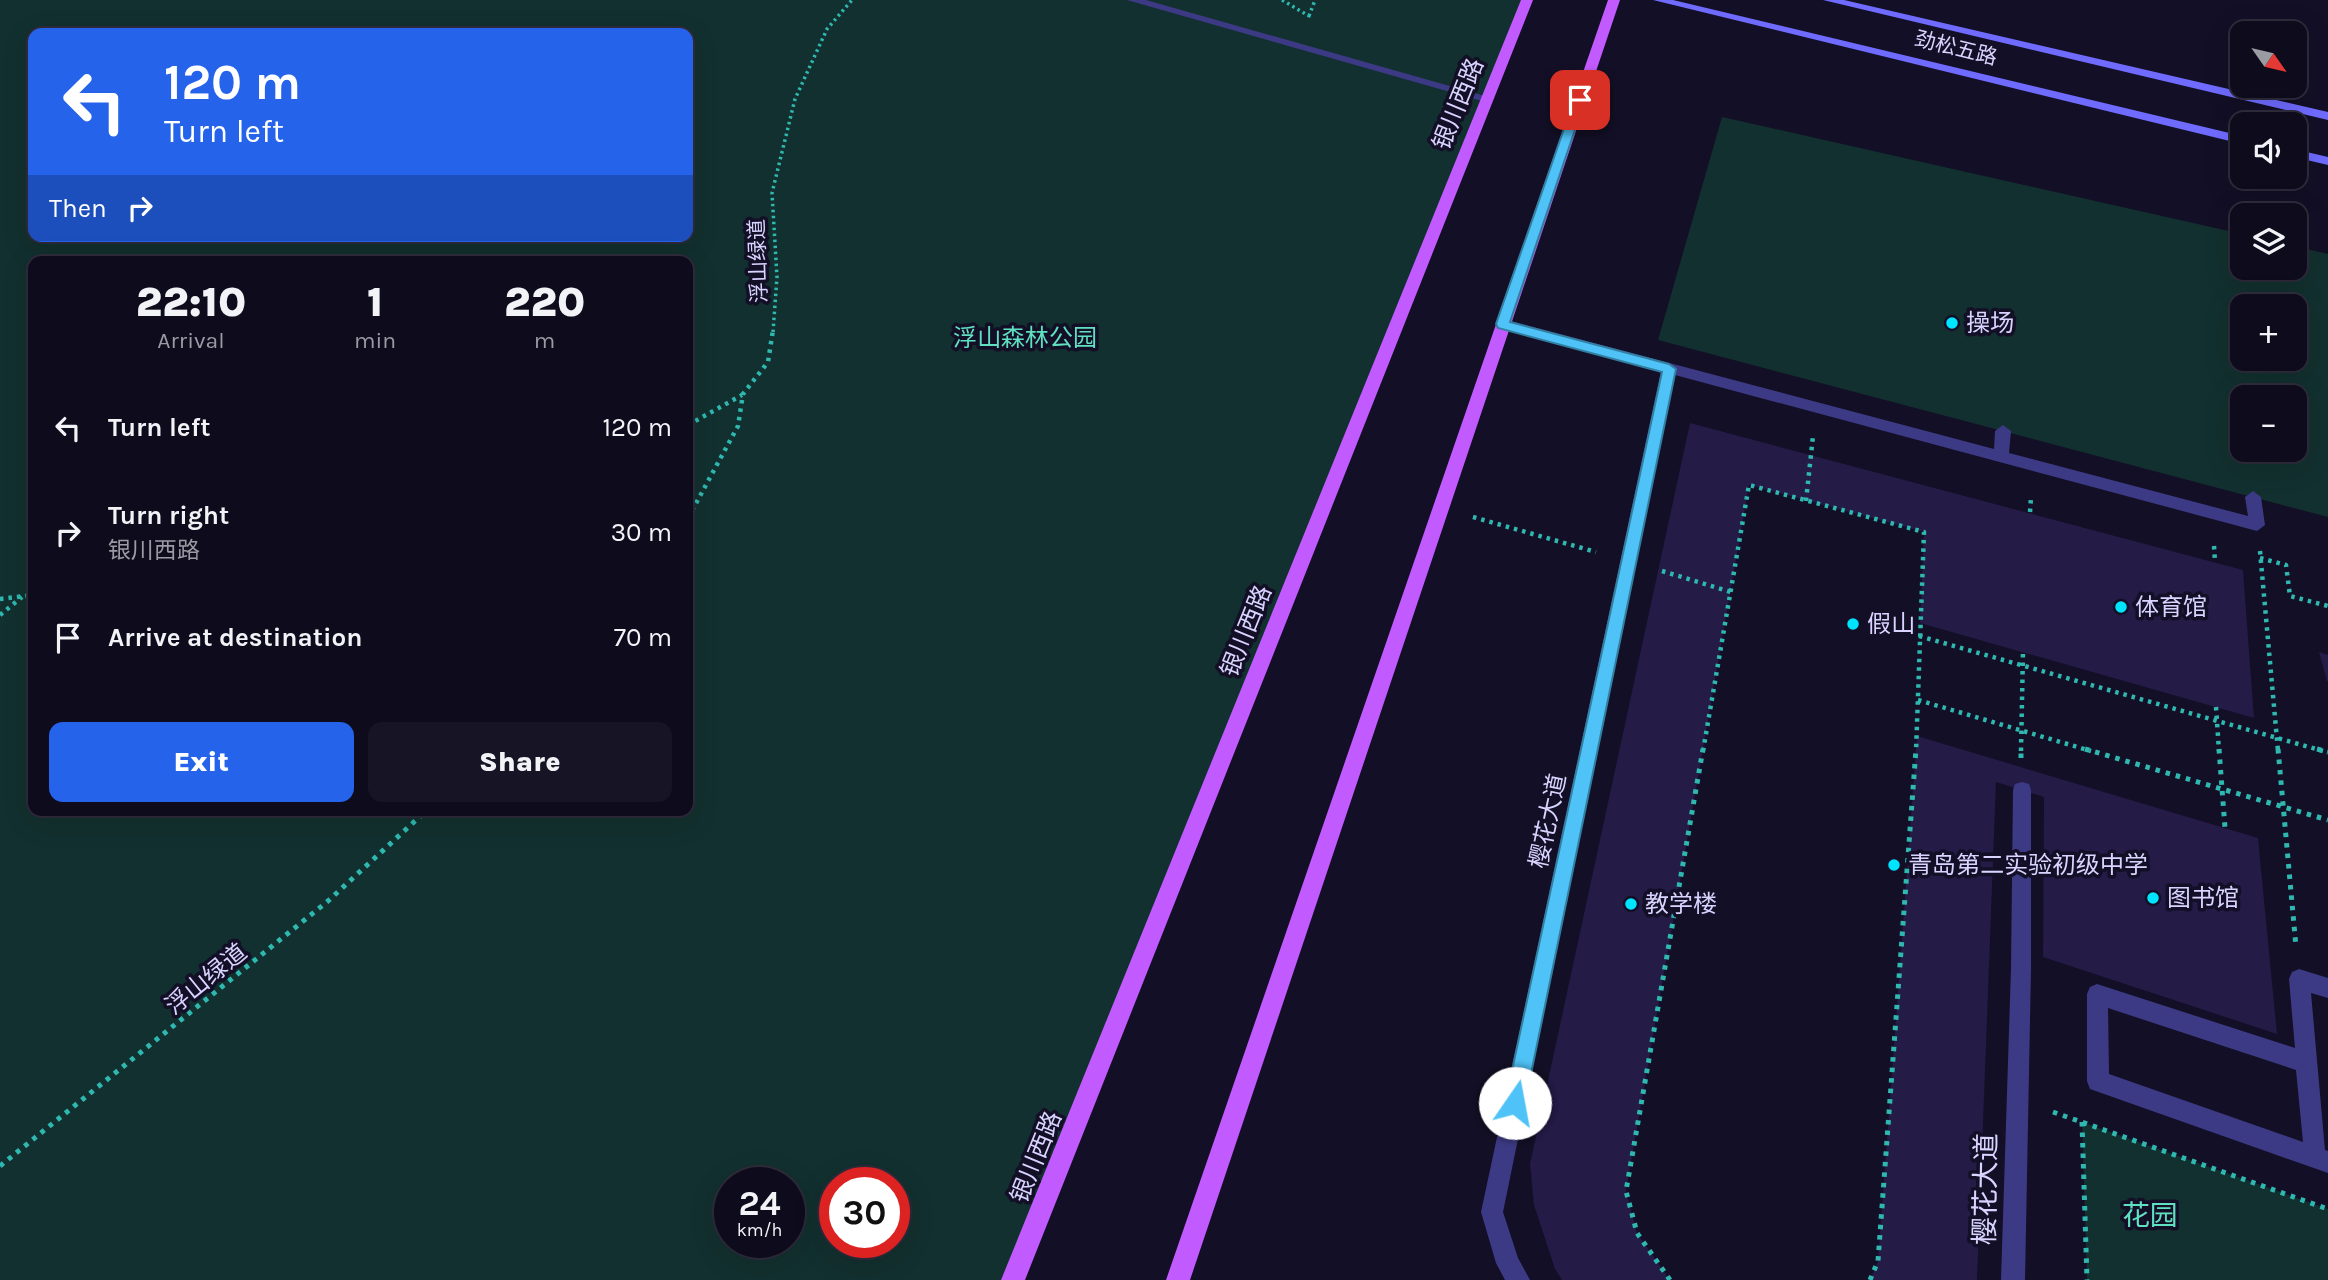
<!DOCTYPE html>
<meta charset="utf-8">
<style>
:root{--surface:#0e0b1c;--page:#171425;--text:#f1f3f6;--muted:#9b9ba3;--line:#2e2b3b;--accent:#2563eb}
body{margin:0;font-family:Karla,"Noto Sans SC",sans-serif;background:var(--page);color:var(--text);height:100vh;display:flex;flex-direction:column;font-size:26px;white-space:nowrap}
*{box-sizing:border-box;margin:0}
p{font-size:23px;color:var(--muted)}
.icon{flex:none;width:38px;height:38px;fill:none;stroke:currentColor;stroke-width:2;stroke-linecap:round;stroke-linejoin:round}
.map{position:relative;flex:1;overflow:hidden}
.side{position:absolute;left:28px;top:256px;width:665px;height:560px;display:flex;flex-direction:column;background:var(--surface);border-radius:14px;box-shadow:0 7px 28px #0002,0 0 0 2px var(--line)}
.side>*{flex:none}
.banner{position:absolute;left:28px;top:28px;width:665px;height:214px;border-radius:14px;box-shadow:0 7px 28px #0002,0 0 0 2px var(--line);background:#2563eb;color:#fff;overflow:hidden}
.needle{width:46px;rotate:124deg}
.controls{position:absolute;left:2230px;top:21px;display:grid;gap:14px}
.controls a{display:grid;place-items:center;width:77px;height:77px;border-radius:14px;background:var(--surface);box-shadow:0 7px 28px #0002,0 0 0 2px var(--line);font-size:35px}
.speed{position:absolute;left:714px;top:1167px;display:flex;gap:14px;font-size:35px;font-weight:700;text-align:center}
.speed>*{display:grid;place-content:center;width:91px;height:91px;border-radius:50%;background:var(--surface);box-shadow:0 7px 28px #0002,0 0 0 2px var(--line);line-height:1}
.speed small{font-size:18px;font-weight:400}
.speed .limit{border:10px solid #d22;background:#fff;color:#111}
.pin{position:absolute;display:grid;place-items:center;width:60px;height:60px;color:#fff;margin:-30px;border-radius:14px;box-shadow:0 4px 10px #0006}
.me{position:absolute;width:77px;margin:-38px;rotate:12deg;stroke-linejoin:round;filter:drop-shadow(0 0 5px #0008)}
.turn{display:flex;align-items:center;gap:24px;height:147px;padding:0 21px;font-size:32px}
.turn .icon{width:91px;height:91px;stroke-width:2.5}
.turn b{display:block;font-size:49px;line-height:60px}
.then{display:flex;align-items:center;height:66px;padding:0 21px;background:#0003;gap:14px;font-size:26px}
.eta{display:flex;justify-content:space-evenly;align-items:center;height:119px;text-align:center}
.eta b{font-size:42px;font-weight:800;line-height:49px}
.button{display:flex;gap:14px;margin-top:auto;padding:14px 21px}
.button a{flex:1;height:80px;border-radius:14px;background:var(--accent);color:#fff;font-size:28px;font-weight:800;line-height:80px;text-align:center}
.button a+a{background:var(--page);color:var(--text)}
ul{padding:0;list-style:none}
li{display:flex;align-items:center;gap:21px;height:105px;padding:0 21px}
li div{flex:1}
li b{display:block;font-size:26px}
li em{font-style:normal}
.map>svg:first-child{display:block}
.green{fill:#12302f;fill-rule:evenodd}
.building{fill:#241b47}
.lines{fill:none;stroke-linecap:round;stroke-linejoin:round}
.path-far2{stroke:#2fb8b0;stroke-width:3.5;stroke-dasharray:2.5 3.5;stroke-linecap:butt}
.path-far1{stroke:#2fb8b0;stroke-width:4.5;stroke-dasharray:3.5 5;stroke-linecap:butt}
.path{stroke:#2fb8b0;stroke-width:5;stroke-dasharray:4.5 6;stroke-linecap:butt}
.lane{fill:#3d3a85;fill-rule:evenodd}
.street{fill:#3d3a85;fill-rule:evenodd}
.secondary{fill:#6f6bff;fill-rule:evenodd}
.primary{fill:#c25bff;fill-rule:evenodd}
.route{fill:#4fc3f7;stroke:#337fa1;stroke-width:2}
.poi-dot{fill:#00e5ff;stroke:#130f26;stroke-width:2.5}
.labels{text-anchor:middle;stroke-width:7;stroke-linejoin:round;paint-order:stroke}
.far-street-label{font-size:21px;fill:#d9d4ff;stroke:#130f26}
.street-label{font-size:24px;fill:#d9d4ff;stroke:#130f26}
.poi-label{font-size:24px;fill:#d9d4ff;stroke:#130f26;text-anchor:start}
.park-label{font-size:24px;fill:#5fe0c0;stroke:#130f26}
.near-street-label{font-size:28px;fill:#d9d4ff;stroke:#130f26}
.near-park-label{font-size:28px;fill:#5fe0c0;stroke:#130f26}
</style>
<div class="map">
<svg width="2328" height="1280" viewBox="0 0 2328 1280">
<rect width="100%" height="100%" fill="#130f26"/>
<path class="green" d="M0 0H1527L1013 1280H0ZM33 33H688V236H33ZM33 261H688V810H33ZM730 1183H789V1242H730ZM835 1183H894V1242H835Z
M1722 117 2242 234V268H2294V246L2328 254V517L1658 340ZM2242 306H2294V359H2242ZM2242 397H2294V450H2242Z
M2082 1122 2328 1209V1280H2087Z"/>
<path class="building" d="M1690 423 2243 570 2254 718 1920 623 1924 532 1749 485 1626 1191 1637 1233 1670 1280H1562L1555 1269 1534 1205 1530 1164Z
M2319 652 2328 655V681H2327Z
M1917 736 2258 838 2277 1034 2043 957 2044 797 1996 782 1977 1280H1870L1878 1261Z"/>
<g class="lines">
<path class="path-far2" d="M1282 0 1309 16 1307 19
M1309 16 1315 0
M773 332 777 277 772 193 795 99 827 29 852 0"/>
<path class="path-far1" d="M688 425 742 395
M1806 501 1813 436
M2030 512 2031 497
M1473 517 1596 552
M688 518 738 426 743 394 768 362 773 330
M2214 546 2215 562
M2260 551 2278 751
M2260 558 2286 565 2290 596 2328 606
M1662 571 1731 592
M0 599 33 595
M0 615 22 597
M1919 636 2323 751
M1918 700 2091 751
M2216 707 2219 751
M1703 751 1749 485 1924 532 1916 751
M2021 751 2023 652"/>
<path class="path" d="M2085 749 2328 820
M2219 749 2225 828
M2278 749 2296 947
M2317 749 2328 752
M2021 758V749
M2053 1112 2328 1209
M2082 1122 2087 1280
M0 1166 328 901 427 810
M1670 1280 1637 1233 1626 1191 1703 749
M1870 1280 1878 1261 1916 749"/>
<path class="lane" d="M1127 0H1146L1492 98 1486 102 1482 101Z"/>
<path class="street" d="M1503 319 1994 449 1995 431 2003 425 2011 431 2009 453 2248 516 2245 497 2253 491 2261 497 2265 525 2257 531 1675 375 1503 1212 1518 1258 1530 1280H1505L1496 1263 1481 1212 1661 371 1498 328 1496 324 1498 320Z
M2022 782 2029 784 2031 790V968L2025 1280H2001L2011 968 2013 790 2015 784Z
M2299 969 2328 978V998L2311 993 2325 1150 2328 1151V1173L2090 1089 2087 1081V994L2090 987 2097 984 2295 1048 2289 979 2292 972ZM2108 1008 2296 1070 2303 1142 2109 1074Z"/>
<path class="secondary" d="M1653 0H1673L2242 136V144Z
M1823 0H1844L2328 112V120Z
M2294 149 2328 157V165L2294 157Z"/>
<path class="primary" d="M1521 0H1533L1025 1280H1001Z
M1608 0H1620L1190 1280H1166Z"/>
</g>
<path class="route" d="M1580 97 1585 100 1510 322 1669 364 1676 369 1525 1103 1522 1110 1515 1113 1508 1110 1505 1103 1662 372 1498 328 1496 324 1574 100Z"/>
<g class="poi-dot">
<circle cx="1952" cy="323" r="7"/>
<circle cx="2121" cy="607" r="7"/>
<circle cx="1853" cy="624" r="7"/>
<circle cx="1894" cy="865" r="7"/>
<circle cx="2153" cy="898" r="7"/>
<circle cx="1631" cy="904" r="7"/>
</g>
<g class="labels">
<g class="far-street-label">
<text transform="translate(1956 48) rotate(14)" y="7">劲松五路</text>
<text transform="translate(758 261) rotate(-92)" y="7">浮山绿道</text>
</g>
<g class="street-label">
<text transform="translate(1458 104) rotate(-68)" y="8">银川西路</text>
<text transform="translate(1246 631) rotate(-68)" y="8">银川西路</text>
<text transform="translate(1548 821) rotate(-78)" y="8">樱花大道</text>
<text transform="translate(206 979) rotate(-39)" y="8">浮山绿道</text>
<text transform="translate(1036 1157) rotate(-68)" y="8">银川西路</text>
</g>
<g class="poi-label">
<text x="1966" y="331">操场</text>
<text x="2135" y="615">体育馆</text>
<text x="1867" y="632">假山</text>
<text x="1908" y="873">青岛第二实验初级中学</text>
<text x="2167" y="906">图书馆</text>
<text x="1645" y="912">教学楼</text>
</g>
<g class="park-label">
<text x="1025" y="346">浮山森林公园</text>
</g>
<g class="near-street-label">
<text transform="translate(1985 1189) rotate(-89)" y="10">樱花大道</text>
</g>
<g class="near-park-label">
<text x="2150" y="1225">花园</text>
</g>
</g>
</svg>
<div class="controls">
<a><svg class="needle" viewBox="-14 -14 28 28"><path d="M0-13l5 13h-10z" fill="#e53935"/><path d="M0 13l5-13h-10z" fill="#9b9ba3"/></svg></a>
<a><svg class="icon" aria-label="sound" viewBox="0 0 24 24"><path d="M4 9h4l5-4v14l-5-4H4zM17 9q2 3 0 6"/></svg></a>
<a><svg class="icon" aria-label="layers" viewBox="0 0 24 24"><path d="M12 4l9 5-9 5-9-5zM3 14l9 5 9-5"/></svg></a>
<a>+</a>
<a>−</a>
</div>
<div class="speed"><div>24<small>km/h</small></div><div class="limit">30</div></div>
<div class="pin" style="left:1580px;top:100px;background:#d93025"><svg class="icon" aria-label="arrive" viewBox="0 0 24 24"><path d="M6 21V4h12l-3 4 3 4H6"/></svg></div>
<svg class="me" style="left:1515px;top:1103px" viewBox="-20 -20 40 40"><circle r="19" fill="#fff"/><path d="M0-13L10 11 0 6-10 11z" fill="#4fc3f7"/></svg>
<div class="banner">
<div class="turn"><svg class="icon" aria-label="left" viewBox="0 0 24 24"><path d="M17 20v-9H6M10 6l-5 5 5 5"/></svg><div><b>120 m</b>Turn left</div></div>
<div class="then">Then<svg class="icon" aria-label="right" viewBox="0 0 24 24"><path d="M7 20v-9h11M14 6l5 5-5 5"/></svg></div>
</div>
<section class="side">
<div class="eta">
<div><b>22:10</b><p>Arrival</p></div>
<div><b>1</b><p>min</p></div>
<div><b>220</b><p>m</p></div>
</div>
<ul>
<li><svg class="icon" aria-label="left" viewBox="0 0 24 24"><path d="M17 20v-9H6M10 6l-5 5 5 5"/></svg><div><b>Turn left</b></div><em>120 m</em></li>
<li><svg class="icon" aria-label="right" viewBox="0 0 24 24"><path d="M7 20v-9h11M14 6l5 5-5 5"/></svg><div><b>Turn right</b><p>银川西路</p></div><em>30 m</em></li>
<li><svg class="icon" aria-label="arrive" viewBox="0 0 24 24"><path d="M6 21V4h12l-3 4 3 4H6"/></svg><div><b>Arrive at destination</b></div><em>70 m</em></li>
</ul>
<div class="button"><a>Exit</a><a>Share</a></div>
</section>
</div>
